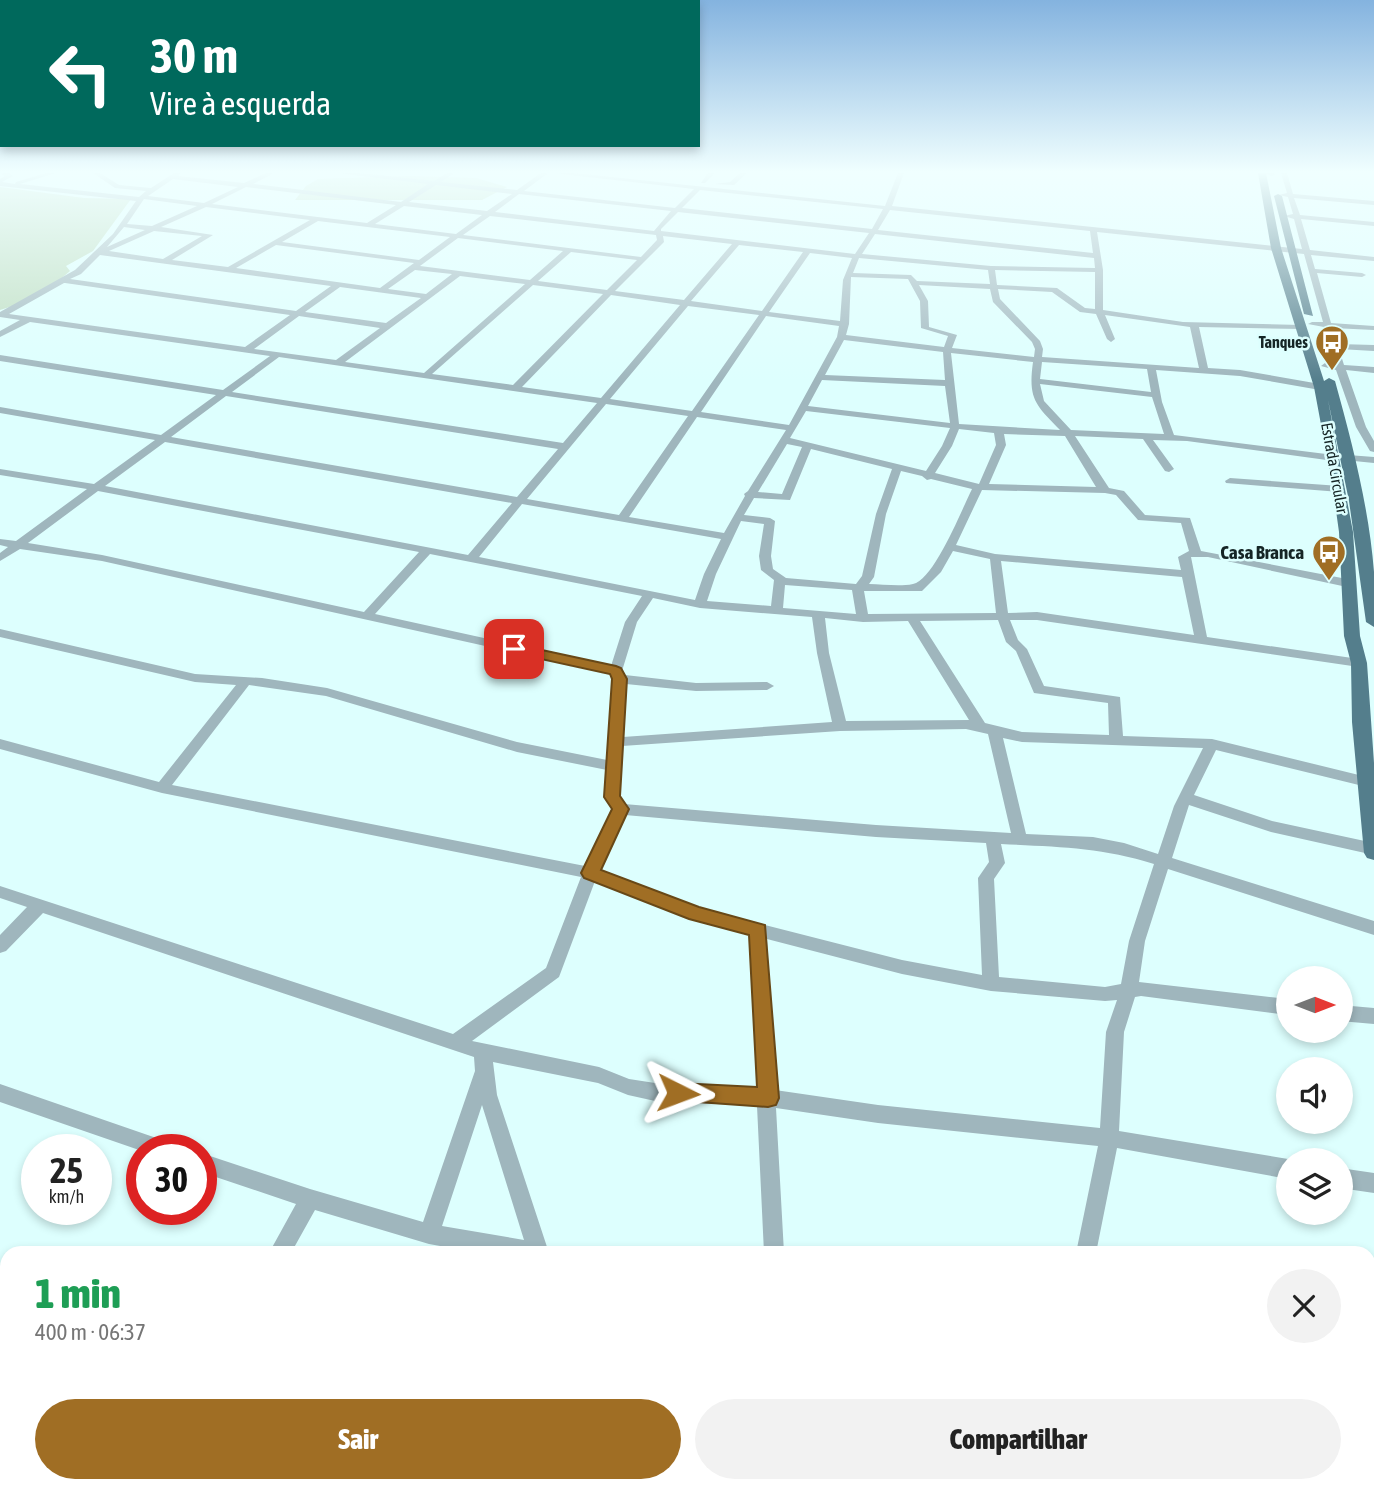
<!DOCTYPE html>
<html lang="pt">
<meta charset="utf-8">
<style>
:root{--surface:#fff;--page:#f2f2f2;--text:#222;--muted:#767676;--accent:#a06e24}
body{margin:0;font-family:"Asap Condensed",sans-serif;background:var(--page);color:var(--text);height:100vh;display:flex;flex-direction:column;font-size:26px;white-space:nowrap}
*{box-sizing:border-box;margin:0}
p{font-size:23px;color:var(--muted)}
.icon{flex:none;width:38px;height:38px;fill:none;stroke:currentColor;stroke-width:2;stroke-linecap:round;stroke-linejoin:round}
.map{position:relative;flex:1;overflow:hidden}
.sheet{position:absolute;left:0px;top:1246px;width:1376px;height:247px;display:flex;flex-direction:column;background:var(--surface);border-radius:21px 21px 0 0;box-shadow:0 4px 10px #0003}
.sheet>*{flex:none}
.banner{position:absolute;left:0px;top:0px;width:700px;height:147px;box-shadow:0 4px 10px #0003;background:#00695c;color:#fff;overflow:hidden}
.needle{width:46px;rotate:90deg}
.buttons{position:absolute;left:1276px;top:966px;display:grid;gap:14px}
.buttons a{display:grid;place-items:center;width:77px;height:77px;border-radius:50%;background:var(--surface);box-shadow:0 4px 10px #0003;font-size:35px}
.speed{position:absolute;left:21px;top:1134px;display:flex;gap:14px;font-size:35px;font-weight:700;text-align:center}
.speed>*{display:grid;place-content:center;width:91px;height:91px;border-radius:50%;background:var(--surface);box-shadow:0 4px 10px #0003;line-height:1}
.speed small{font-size:18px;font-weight:400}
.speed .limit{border:10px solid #d22;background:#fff;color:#111}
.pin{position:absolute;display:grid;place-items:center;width:60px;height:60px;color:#fff;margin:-30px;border-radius:14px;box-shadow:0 4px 10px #0006}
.me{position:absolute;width:77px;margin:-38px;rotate:93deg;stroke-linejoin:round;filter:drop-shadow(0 0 5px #0008)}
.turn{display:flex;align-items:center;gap:24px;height:147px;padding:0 35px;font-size:32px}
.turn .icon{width:91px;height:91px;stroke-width:2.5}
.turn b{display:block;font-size:49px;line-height:60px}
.round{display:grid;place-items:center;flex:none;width:74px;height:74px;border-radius:37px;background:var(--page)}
.summary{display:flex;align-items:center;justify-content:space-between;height:119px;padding:0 35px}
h1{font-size:42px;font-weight:800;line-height:52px;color:#1e9e55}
.cta{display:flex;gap:14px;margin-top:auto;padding:14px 35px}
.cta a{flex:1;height:80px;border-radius:42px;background:var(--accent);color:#fff;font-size:28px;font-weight:800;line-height:80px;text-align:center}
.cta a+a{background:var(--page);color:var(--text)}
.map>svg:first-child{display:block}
.green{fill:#bddcbe}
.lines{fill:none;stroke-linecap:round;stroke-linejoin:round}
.minor{fill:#9fb6bd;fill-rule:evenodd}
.major{fill:#547e8c;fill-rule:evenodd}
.route{fill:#a06e24;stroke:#684817;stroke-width:2}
.labels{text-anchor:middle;stroke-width:5;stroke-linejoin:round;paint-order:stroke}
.far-poi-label{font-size:16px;font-weight:bold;fill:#152525;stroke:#ddfffe;text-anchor:end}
.far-street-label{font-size:16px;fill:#152525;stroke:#ddfffe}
.poi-label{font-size:19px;font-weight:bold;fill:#152525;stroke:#ddfffe;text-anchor:end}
</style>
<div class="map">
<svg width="1374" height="1492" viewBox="0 0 1374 1492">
<rect width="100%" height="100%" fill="#ddfffe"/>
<path class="green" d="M410 176 476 178 507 187 482 200H295L306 186 318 179Z
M0 187 84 198 131 199 93 251 66 266 70 271C49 290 26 303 0 310Z"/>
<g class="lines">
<path class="minor" d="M1 173H9L13 176 2 182 15 184 16 182 46 173H56L20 184 139 197 146 191 115 188 93 173H100L119 185 151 188 174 173H181L178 176 244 183 266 173H274L253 184 401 202 428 184 338 173H359L434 181 447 173H454L441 182 517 190 541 173H548L524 191 675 208 694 189 553 173H574L885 206 898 173H904L892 206 1302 249 1294 219 1284 216 1293 214 1288 197 1279 195 1287 193 1281 173H1287L1293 194 1374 201V205L1294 198 1300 215 1374 222V226L1301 219 1310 250 1374 257V261L1311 255 1315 269 1362 273 1366 275 1362 277 1317 273 1331 323 1374 326V330L1333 328 1338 344 1374 345V351L1339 349 1344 365 1374 367V373L1346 370 1366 427 1374 441V452L1370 451 1356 427 1336 370 1321 366 1325 363 1335 364 1324 327 1308 324 1312 322H1323L1304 254 1097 232 1103 270V310L1183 322 1301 325 1305 327 1301 329 1199 327 1208 368 1240 370 1320 384 1325 387 1320 390 1240 376 1156 370 1162 402 1174 435 1334 455 1339 458 1334 461 1187 441 1153 440 1174 469 1169 472 1165 471 1143 439 1075 436 1109 488 1124 491 1145 515 1190 518 1201 551 1347 579 1353 583 1347 587 1208 557H1191L1207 637 1359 659 1364 660 1365 663 1364 666 1359 667 1037 620H1010L1018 640 1027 649 1044 686 1120 697 1123 736 1212 739 1367 777 1374 782 1372 786 1367 787 1216 750 1194 795 1272 821 1374 843V855L1271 832 1189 805 1172 858 1374 921V935L1168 869 1145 941 1139 982 1288 999V1015L1141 996 1135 997 1124 1032 1119 1131 1288 1159 1290 1160H1288V1179L1117 1148 1096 1253H1076L1098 1146 878 1123 776 1108 784 1253H764L757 1106 655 1101 628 1095 598 1083 493 1062 497 1095 549 1253H479L429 1244 315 1210 291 1253H269L296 1204 201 1172V1153L310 1189 423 1222 475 1071 474 1057 43 913 6 951 0 953V935L27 907 0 898V886L453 1034 546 968 581 877 162 793 0 749V739L159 782 236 685 195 682 0 637V629L195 674 262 678 327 688 517 742 607 760 613 679 611 674 102 561 20 549 0 561V553L8 547 0 545V539L16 541 87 489 0 475V469L94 484 155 440 0 413V407L161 435 216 395 0 361V355L223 390 270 356 30 322 0 337V331L20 320 0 317V312L75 270 113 234 136 201 0 186V179L5 176ZM173 179 238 187 204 203 148 196ZM436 185 512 194 487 211 409 202ZM246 187 396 205 367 223 212 204ZM700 190 883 209 872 229 682 208ZM519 194 671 211 654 231 495 212ZM144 199 197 206 152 226 127 224ZM404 206 482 215 456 234 375 224ZM206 207 310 220 228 267 172 260 213 235 161 227ZM890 210 1090 231 1093 253 878 230ZM678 212 869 233 855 254 661 231V229ZM490 216 656 235 657 240 641 257 463 235ZM318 221 450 237 419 260 282 242ZM124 227 145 230 107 247ZM154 231 202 236 163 259 109 251ZM875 234 1094 258 1095 268 991 266 862 254ZM663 236 732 244 684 300 615 291 664 242ZM458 238 563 251 530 280 420 266ZM276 245 414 263 380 288 236 268ZM739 245 803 252 762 311 691 301ZM571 252 637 260 607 290 538 281ZM810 253 852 258 843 280 840 321 769 312ZM100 255 331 286 296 311 70 279 81 274ZM859 258 988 270 990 284 917 281 911 275 853 273ZM415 270 452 274 426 294 388 289ZM995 270 1095 272V309L1085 308 1057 288 997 285ZM460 276 525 284 424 373 345 362ZM851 277 908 279 920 301 921 328 948 336 944 347 846 335 849 324ZM64 283H65L290 315 245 347 9 314ZM533 285 603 294 513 385 432 374ZM919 285 990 289 993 302 1032 342 1035 349 1034 357 952 348 957 335 929 327 928 301ZM340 287 421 298 386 323 305 312ZM998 289 1052 292 1080 312 1096 314 1107 339 1111 342 1115 339 1105 315 1190 327 1199 368 1042 357 1043 349 1040 341 1000 299ZM611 295 680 305 601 398 522 387ZM688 306 759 315 692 411 610 399ZM299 316 380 328 336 360 254 349ZM766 316 839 326 837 337 789 425 701 412ZM844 340 943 352 945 380 825 375ZM951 353 1033 362C1028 399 1035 404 1060 430L959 424ZM279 357 597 403 563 443 232 392ZM1042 362 1147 369 1151 392 1040 379ZM822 380 945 386 950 423 808 406ZM1040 384 1152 397 1164 434 1071 430 1044 401ZM226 396 558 449 517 497 171 437ZM606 404 688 416 619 515 527 499ZM806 411 950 428 942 446 926 471 790 438ZM697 417 786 430 748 491 744 494 745 496 724 533 629 517ZM959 429 994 433 996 445 979 484 935 473 952 446ZM1004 434 1065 436 1096 487 989 484 1006 445ZM165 442 512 503 468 555 105 486ZM787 444 802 447 782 494 758 492ZM811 449 892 469 876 514 862 576 856 584 786 578 773 569 771 556 775 521 770 518 744 515 754 498 790 500ZM901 471 922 476 927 480 931 479 972 489C962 509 934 580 913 584 899 587 882 584 869 584L874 577 886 514ZM982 490 1105 493 1116 495 1138 520 1181 523 1189 551 1178 557 1181 570 995 554 956 545ZM98 491 419 552 364 612 102 555 28 543ZM522 504 721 539 704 574 695 600 479 557ZM741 521 764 524 759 556 761 570 774 580 771 606 707 601 716 574ZM953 551 990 559 996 613 868 614 864 591H922L941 572ZM430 554 642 596 625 622 611 666 375 614ZM1001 561 1182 577 1194 635 1037 612 1008 613ZM785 585 852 590 856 614 783 608ZM653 598 700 608 812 617 817 653 832 722 623 737 626 684 696 691 767 690 774 686 767 682 696 683 625 675 622 671 637 622ZM825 618 863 622 908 621 969 720 846 721 829 653ZM998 620 1006 642 1016 651 1034 693 1108 703 1109 735 1022 732 985 723 920 621ZM249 685 326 696 517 752 607 770 605 797 612 809 585 866 172 785ZM966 729 988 734 1011 833 876 825 624 804 619 797 622 746 840 731ZM1003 738 1022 742 1203 748 1174 806 1158 854 1124 843 1093 837 1026 834ZM625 815 876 837 986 843 989 862 978 878 982 975 902 960 698 908 599 870ZM1001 844C1057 847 1100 847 1154 864L1129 941 1121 984 1105 987 999 977 994 879 1005 863ZM595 881 690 919 750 934 757 1089 655 1083 629 1079 599 1067 472 1041 559 977ZM767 939 902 974 991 991 1105 1001 1117 1000 1106 1032 1100 1128 878 1105 775 1090ZM482 1105 524 1240 442 1226Z
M708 173H715L705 183H701Z
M740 173H747L734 185 715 184 730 182Z
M1263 173H1274L1275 174 1272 176Z
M1348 455 1374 457V463L1344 460V456Z
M1230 478 1340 486 1345 489 1340 492 1226 483 1225 481Z
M1340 1005 1374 1008V1024L1340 1021Z
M0 1084 165 1141 172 1143 175 1150 142 1151 0 1102Z
M1340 1168 1374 1173V1193L1340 1188Z
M0 1349 7 1351V1373L0 1371Z
M1368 1351 1374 1352V1374L1368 1373Z
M131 1486H155L153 1492H128Z
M293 1486H328L331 1492H295Z
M1027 1486H1051L1050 1492H1026Z
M1138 1486H1167L1170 1492H1140Z"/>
<path class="major" d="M1258 173H1266L1281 248 1324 381 1329 378 1335 381C1352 442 1369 508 1374 572 1374 590 1374 609 1374 627L1366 622 1349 501 1328 400 1353 532 1360 636 1367 663 1374 763V860L1367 858 1364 853 1352 722 1351 663 1344 636 1339 532 1333 489 1314 387 1271 248Z
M1278 194 1282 196 1313 316 1304 314 1274 196Z"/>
</g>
<linearGradient id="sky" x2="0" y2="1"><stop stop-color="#84b3df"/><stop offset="0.45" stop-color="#f0ffff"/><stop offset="1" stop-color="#f0ffff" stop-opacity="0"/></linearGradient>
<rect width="1374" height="382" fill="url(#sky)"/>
<path class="route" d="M514 644 616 666 621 668 627 679 620 796 629 809 601 870 699 907 765 925 779 1098 776 1105 768 1107 670 1100 667 1093 670 1086 678 1083 757 1087 749 935 689 919 584 878 581 873 612 809 604 797 612 679 610 674 509 652V646Z"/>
<defs>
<g id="bus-pin" transform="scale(1.75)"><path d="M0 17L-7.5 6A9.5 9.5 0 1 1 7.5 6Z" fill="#a06e24" stroke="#ddfffe"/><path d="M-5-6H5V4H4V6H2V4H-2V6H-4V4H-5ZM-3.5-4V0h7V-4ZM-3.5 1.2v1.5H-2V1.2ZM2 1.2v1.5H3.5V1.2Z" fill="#fff"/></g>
</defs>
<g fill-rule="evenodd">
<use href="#bus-pin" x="1332" y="342"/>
<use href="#bus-pin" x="1329" y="552"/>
</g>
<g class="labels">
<g class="far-poi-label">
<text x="1308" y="348">Tanques</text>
</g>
<g class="far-street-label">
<text transform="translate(1335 468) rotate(80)" y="6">Estrada Circular</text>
</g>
<g class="poi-label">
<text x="1304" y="559">Casa Branca</text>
</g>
</g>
</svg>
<div class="buttons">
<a><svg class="needle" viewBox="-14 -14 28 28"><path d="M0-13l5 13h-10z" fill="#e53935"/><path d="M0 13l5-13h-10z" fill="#767676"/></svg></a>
<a><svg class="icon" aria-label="sound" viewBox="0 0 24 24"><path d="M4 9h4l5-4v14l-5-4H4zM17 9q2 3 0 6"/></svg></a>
<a><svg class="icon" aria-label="layers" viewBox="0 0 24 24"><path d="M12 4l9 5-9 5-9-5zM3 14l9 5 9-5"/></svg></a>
</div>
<div class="speed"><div>25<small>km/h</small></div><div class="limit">30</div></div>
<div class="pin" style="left:514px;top:649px;background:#d93025"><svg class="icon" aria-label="arrive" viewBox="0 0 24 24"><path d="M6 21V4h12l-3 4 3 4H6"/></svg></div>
<svg class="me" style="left:678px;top:1093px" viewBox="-20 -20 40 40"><path d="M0-17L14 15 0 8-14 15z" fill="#a06e24" stroke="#fff" stroke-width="4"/></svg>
<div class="banner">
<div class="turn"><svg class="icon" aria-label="left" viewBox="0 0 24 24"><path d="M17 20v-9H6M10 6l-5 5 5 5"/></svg><div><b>30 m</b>Vire à esquerda</div></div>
</div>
<section class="sheet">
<div class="summary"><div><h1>1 min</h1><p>400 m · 06:37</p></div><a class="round"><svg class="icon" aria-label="close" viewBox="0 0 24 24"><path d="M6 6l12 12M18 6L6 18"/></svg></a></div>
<div class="cta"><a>Sair</a><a>Compartilhar</a></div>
</section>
</div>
